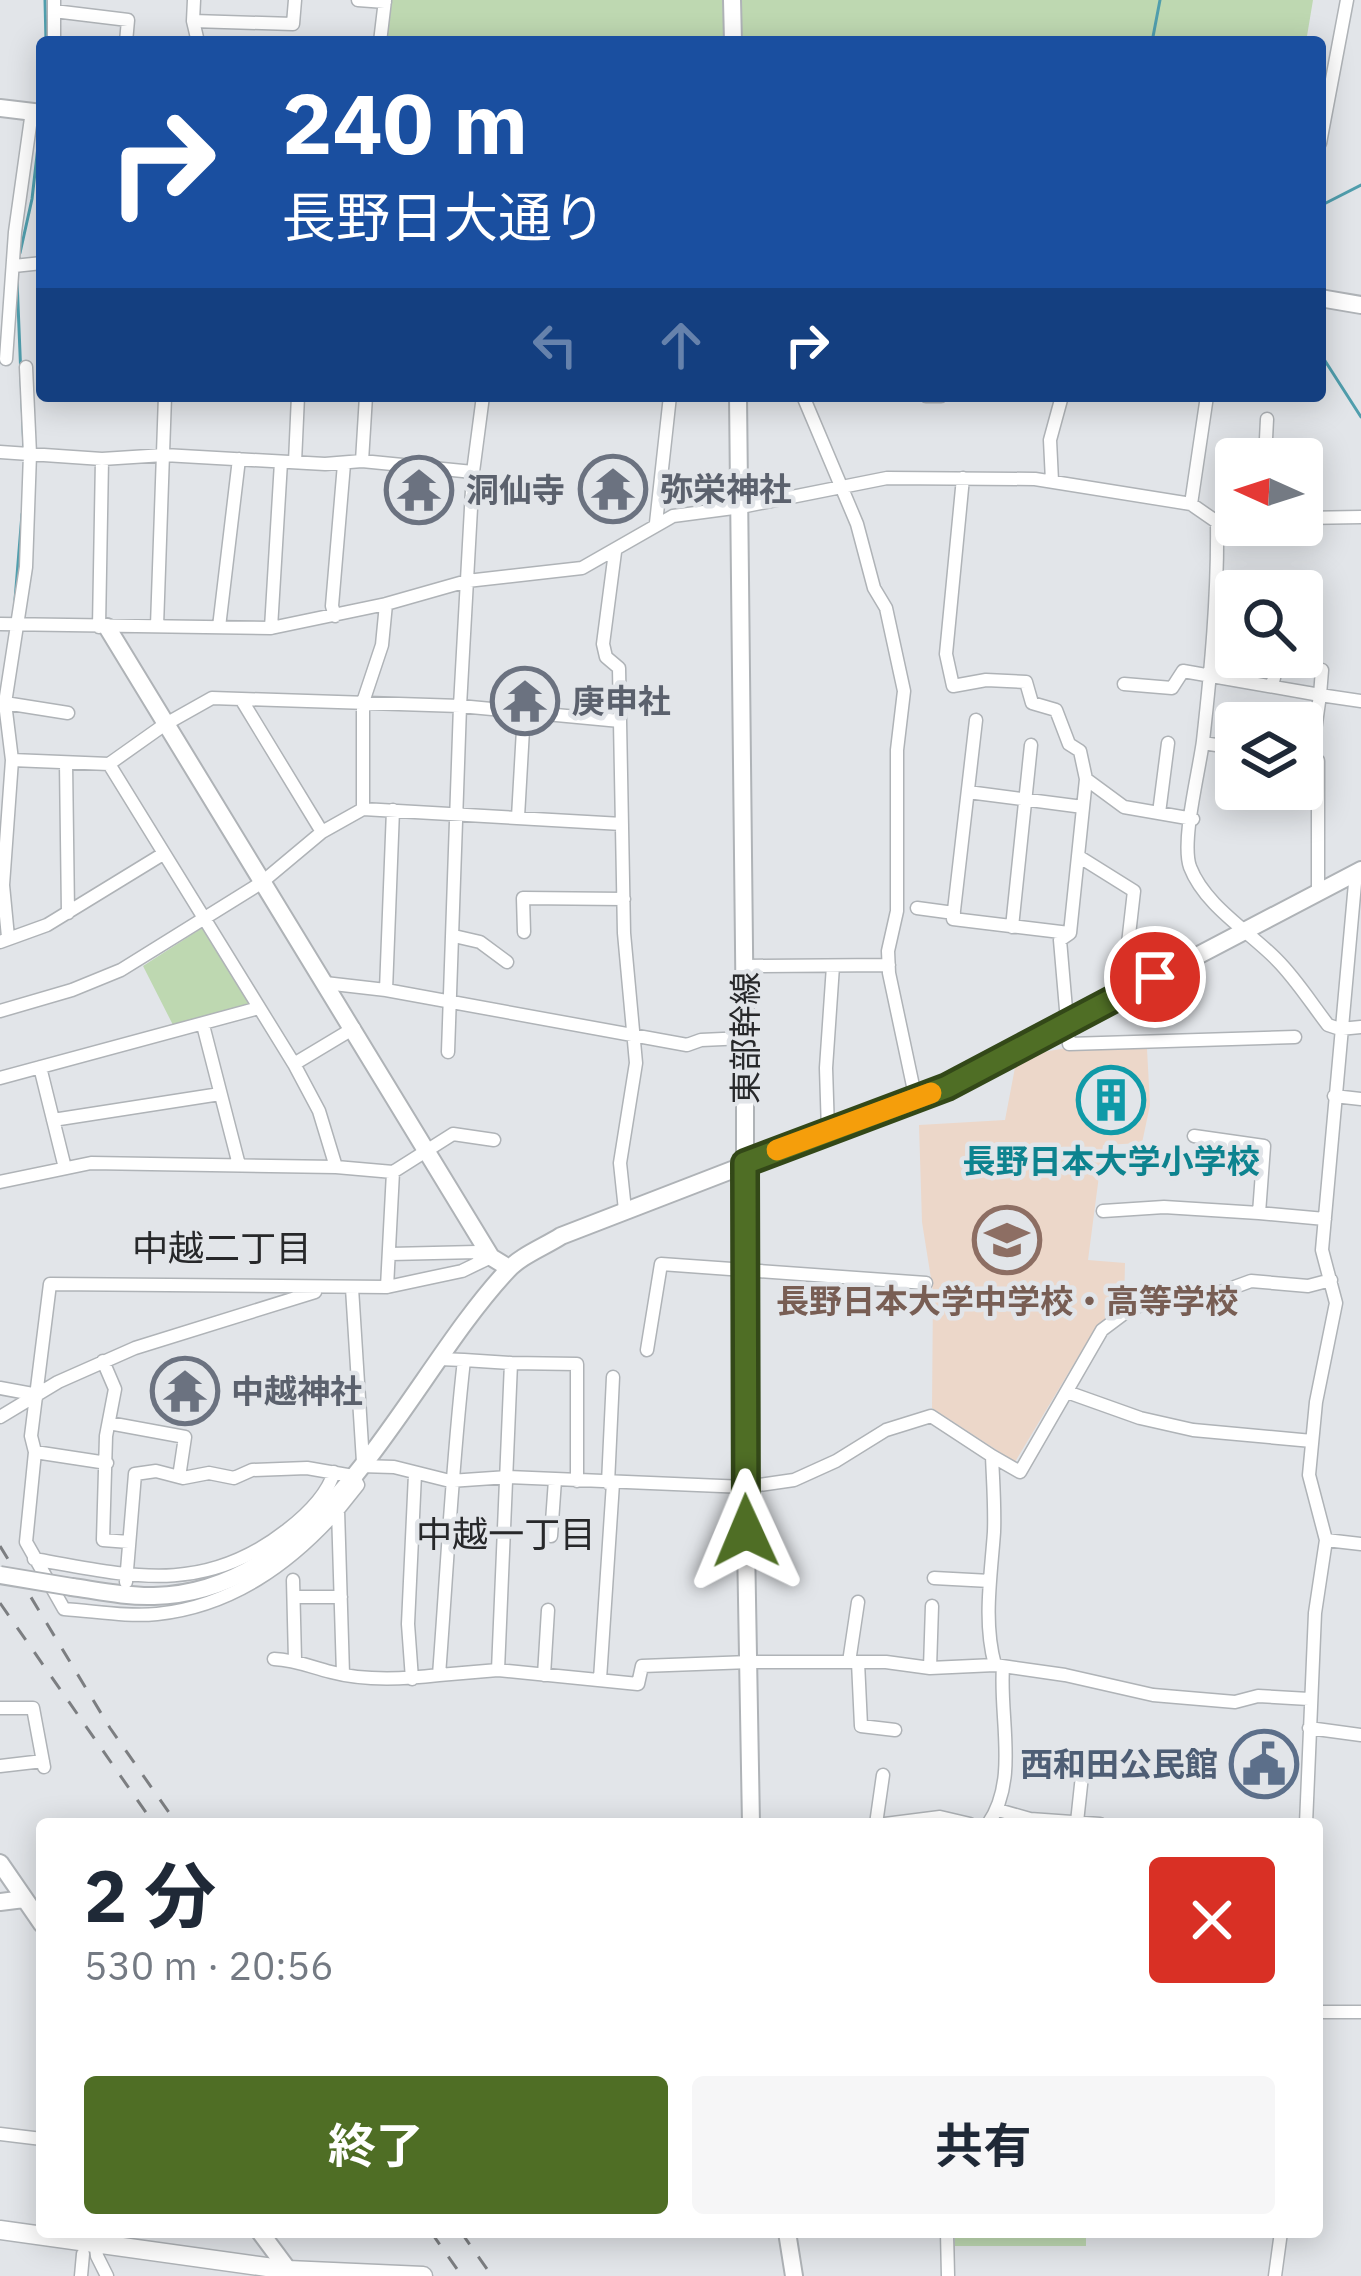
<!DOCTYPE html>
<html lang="ja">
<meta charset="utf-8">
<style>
:root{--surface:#fff;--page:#f6f6f7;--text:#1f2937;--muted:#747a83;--accent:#4f6e25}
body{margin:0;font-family:"IBM Plex Sans","Noto Sans JP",sans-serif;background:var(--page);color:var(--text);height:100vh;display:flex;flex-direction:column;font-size:45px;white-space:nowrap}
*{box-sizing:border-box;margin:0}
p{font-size:39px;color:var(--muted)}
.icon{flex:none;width:66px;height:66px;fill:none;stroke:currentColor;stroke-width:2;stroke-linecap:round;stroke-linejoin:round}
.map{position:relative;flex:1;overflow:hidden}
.drawer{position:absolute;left:36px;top:1818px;width:1287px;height:420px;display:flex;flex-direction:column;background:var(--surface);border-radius:12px;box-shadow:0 6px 30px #0003}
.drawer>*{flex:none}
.banner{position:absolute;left:36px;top:36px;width:1290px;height:366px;border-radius:12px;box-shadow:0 6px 30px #0003;background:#1a4fa0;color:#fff;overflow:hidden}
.needle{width:78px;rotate:273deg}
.tools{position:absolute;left:1215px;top:438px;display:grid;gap:24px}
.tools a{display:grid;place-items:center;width:108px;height:108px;border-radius:12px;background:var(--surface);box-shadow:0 6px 30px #0003;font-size:60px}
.pin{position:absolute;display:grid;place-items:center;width:102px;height:102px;color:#fff;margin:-51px;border:6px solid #fff;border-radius:50%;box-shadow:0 3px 12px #0007}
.me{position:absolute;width:132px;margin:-66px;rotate:359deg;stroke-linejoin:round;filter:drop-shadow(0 0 9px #0008)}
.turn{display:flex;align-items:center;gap:42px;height:252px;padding:0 48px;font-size:54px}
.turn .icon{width:156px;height:156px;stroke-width:2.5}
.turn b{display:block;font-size:84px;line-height:102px}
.lanes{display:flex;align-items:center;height:114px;padding:0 48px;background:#0003;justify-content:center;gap:60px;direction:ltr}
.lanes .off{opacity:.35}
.round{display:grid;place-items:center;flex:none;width:126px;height:126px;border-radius:12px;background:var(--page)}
.head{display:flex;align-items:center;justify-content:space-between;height:204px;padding:0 48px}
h1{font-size:72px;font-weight:700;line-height:90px}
.button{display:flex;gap:24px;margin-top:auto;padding:24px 48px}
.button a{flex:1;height:138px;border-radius:12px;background:var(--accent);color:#fff;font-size:48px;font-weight:700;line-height:138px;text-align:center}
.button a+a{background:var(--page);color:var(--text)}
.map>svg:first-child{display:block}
.education{fill:#ecd7c9}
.green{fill:#bed8b1}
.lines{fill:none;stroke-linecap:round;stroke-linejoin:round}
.stream{stroke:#509ead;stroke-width:3}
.street-casing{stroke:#afb3b7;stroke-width:15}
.secondary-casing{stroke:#afb3b7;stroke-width:20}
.primary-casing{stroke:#afb3b7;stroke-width:21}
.street{stroke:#fff;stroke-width:12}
.secondary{stroke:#fff;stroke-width:16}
.primary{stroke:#fff;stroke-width:18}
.rail{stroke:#7c7e81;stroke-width:3;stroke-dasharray:15 15;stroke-linecap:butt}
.secondary-bridge-casing{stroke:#afb3b7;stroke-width:20;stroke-linecap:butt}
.secondary-bridge{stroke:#fff;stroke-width:16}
.route-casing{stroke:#334818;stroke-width:30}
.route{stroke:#4f6e25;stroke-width:21}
.slow{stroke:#f59e0b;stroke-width:21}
.labels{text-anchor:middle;stroke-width:9;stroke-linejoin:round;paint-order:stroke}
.worship-label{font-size:33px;font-weight:bold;fill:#5b616d;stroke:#e2e5e9;text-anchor:start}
.street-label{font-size:33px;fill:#27282a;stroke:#e2e5e9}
.culture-label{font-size:33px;font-weight:bold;fill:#0d838f;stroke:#e2e5e9}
.education-label{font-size:33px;font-weight:bold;fill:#785e54;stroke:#e2e5e9}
.service-label{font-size:33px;font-weight:bold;fill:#4e5e75;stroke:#e2e5e9;text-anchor:end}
.neighbourhood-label{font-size:36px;fill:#27282a;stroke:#e2e5e9}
</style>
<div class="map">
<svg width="1361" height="2276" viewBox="0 0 1361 2276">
<rect width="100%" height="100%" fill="#e2e5e9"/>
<path class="education" d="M1098 1042 1147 1049 1150 1105 1142 1143 1103 1145 1088 1260 1125 1263 1124 1306 1096 1327 1015 1462 932 1408 933 1291 922 1222 919 1125 1005 1120 1017 1057Z"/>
<path class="green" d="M389 0H1313L1306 42H384Z
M202 928 250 1002 247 1007 173 1025 143 966Z
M955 2232H1086V2246H955Z"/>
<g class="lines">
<path class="stream" d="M45 0 46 42
M1152 42 1160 0
M1320 206 1361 185
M20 253 32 199 40 129
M17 280 24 450
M1320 353 1361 417
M15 600 22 514"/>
<g class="street-casing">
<path id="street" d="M54 0V42
M194 0 193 21 198 42
M358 0 385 2
M54 11 128 20 126 42
M193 21 293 24 295 0
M380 42 385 0
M1320 143 1347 0
M14 266 42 263
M6 359 15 232 32 111
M803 396 857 524 874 588 886 608 904 691 897 750V911L888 951 889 973 916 1100
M926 396H941
M0 452 102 459 164 455 325 464 362 461 473 472
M1265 459 1267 419
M362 461 366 396
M295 462 298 396
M963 478 946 654 953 686 986 680 1026 682 1032 703 1056 710 1069 744 1080 751 1086 779
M1052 481 1050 440 1062 396
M1191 504 1207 396
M1302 518 1361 517
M1217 522C1218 596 1211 669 1203 741 1199 772 1181 841 1190 867 1205 906 1250 932 1277 960 1296 979 1311 1003 1328 1025L1340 1029 1361 1027
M656 523 670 396
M615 552 603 644 606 657 619 668 624 933 636 1063 620 1163 625 1210
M335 616 332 606 344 464
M0 624 271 628 386 604 467 581 582 568 673 516 741 507 887 478 1035 479 1191 504 1217 522 1236 521
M157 626 165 396
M99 627 102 459
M219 627 239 459
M271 628 281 462
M1124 684 1172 688 1183 671 1320 695 1322 670 1278 661 1272 686
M241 699 322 832
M5 703 68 713
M976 720 953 919 1069 933
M1203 743 1236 748
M12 760 109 764 164 725 212 698 460 706 620 721
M66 763 68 913
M109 764 294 1064 319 1111 336 1167
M968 792 1083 807
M363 809V702L382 645 386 604
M1159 813 1168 743
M518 817 524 712
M1193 819 1124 807 1086 779 1070 933 1060 940 1069 1044 1295 1037
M1078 856 1134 891 1126 961 1136 968 1137 987
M1318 891V761L1311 759 1320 695 1361 701
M917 908 954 913
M1012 927 1031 745
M524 932 523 898 624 899
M454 936 480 942 507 962
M8 937 3 885 12 760 5 703 26 567 30 454 26 367
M0 942 47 925 163 854
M745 966 889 965
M325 983 386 990 687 1045 701 1040 745 1038
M386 990 393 810
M0 1011 72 990 121 970 261 883 322 832 363 809 622 824
M203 1025 239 1165
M448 1052 460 706 473 472 483 396
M294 1064 354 1028
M40 1067 65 1168
M0 1078 259 1008
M1334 1096 1361 1099
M53 1120 220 1094
M828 1131 826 1068 833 966
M0 1182 91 1163 336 1167 393 1172 453 1134 494 1140
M1103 1211 1164 1207 1259 1213 1264 1146 1194 1136
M1259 1213 1325 1219
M390 1254 477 1252 481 1262
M387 1287 393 1172
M352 1288 363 1462
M647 1350 661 1264 926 1283
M439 1359 464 1360C452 1465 447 1570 439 1675L498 1670 638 1684 642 1666 750 1662H886L930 1668 995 1665 1065 1675 1153 1695 1235 1702 1258 1696 1309 1699
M464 1360 511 1363 498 1670
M103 1361 115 1389 106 1436 103 1540 129 1542
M511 1363 577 1364V1481
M0 1388 38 1395
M1067 1392 1140 1418 1193 1430 1312 1441
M0 1417 58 1382 135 1348 315 1292
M109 1423 185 1437 179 1477
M35 1452 31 1436 50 1284 387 1287 462 1271 491 1257
M107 1463 35 1452 26 1542 64 1609C95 1611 127 1617 157 1614 232 1606 290 1564 338 1510
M360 1466 394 1467 450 1481 508 1477 745 1487 794 1480 836 1461 886 1430 931 1416 992 1456
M608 1483 613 1377
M551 1536 555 1480
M1326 1540 1361 1544
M34 1559C130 1576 203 1596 287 1530 305 1516 327 1496 334 1472
M934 1578 990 1581
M293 1580 295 1660
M126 1582 135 1474 156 1471 183 1478 209 1473 234 1478 252 1470 307 1468 353 1476 358 1485 338 1510 343 1674
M294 1597H341
M274 1659C296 1660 311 1667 331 1672 364 1681 406 1679 439 1675
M849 1662 858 1602
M858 1662 861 1726 895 1730
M995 1665C983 1622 991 1576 994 1532 995 1507 993 1481 992 1456L1020 1472 1102 1330 1126 1312 1147 1302 1218 1293 1251 1281 1308 1286 1331 1280
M930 1668 932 1606
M544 1675 548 1610
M412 1679 408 1624 415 1474
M600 1679 613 1483
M0 1708H33L44 1767
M1309 1728 1361 1735
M0 1766 43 1761
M998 1810 1030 1819 1100 1824
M1077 1822 1084 1757
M876 1824 883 1775
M885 1824 940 1817 970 1824
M988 1824C1019 1780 999 1717 1003 1667
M1306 1824 1315 1613 1326 1540 1309 1475 1316 1402 1336 1303 1322 1250 1356 872
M1317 2012H1361
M0 2134 42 2139
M94 2232 97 2256 107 2276
M947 2232 948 2276
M81 2276 83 2254
M1275 2276 1281 2232"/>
</g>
<g class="secondary-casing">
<path id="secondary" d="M732 0 733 42
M0 108 42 113
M1320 298 1361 305
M738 396 745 1038V1487L751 1824
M107 627 491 1257 509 1268
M72 1587C99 1591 127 1597 154 1596 326 1592 406 1379 507 1271 520 1256 544 1247 561 1236L947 1087 1361 870
M0 1863 42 1924
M0 1902 24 1899
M260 2232 292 2275
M787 2232 794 2276"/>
</g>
<g class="primary-casing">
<path id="primary" d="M0 2230 288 2270 423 2276"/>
</g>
<use href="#street" class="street"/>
<use href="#secondary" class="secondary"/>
<use href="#primary" class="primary"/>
<path class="rail" d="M0 1546 110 1728 177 1824
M0 1603 154 1824
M431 2232 462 2276
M461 2232 492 2276"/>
<g class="secondary-bridge-casing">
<path id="secondary-bridge" d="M0 1575 72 1587"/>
</g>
<use href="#secondary-bridge" class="secondary-bridge"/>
</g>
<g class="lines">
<g class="route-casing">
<path id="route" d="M746 1531 745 1163 947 1087 1155 977"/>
</g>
<use href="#route" class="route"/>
<path class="slow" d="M777 1150 931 1093"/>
</g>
<defs>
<g id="temple-ring" transform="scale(3.45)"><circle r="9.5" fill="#e2e5e9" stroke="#6b7280" stroke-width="1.5"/><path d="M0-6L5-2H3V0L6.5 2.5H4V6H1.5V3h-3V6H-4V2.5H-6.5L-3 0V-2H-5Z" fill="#6b7280"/></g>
<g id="building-ring" transform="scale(3.45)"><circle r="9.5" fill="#e2e5e9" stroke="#0f9aa8" stroke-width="1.5"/><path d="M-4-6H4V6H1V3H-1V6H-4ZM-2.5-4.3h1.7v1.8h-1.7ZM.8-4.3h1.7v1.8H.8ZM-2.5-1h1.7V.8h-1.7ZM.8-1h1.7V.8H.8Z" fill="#0f9aa8"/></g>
<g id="school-ring" transform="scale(3.45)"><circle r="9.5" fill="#e2e5e9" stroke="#8d6e63" stroke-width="1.5"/><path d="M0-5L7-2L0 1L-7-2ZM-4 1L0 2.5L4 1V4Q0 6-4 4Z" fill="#8d6e63"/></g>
<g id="civic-ring" transform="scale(3.45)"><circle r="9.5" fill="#e2e5e9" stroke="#5c6f8a" stroke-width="1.5"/><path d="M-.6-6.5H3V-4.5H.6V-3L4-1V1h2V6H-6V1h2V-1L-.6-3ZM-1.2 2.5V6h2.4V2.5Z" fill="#5c6f8a"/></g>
</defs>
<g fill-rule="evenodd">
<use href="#temple-ring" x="613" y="489"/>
<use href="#temple-ring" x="419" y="490"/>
<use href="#temple-ring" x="525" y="701"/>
<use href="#building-ring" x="1111" y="1100"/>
<use href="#school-ring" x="1007" y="1240"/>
<use href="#temple-ring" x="185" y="1391"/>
<use href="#civic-ring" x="1264" y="1764"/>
</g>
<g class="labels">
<g class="worship-label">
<text x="660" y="501">弥栄神社</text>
<text x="466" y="502">洞仙寺</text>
<text x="572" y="713">庚申社</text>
<text x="231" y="1403">中越神社</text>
</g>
<g class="street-label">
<text transform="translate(745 1038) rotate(-90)" y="12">東部幹線</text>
</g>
<g class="culture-label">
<text x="1111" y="1173">長野日本大学小学校</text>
</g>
<g class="education-label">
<text x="1007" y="1313">長野日本大学中学校・高等学校</text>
</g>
<g class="service-label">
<text x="1218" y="1776">西和田公民館</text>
</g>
<g class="neighbourhood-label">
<text x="222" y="1261">中越二丁目</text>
<text x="506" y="1547">中越一丁目</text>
</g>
</g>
</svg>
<div class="tools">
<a><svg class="needle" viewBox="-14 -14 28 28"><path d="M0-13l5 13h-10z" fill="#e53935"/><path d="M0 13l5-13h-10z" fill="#747a83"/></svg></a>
<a><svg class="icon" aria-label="search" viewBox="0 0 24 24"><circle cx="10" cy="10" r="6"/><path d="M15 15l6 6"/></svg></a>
<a><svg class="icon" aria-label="layers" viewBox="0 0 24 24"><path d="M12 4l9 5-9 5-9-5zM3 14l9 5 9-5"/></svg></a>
</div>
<div class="pin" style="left:1155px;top:977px;background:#d93025"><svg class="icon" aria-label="arrive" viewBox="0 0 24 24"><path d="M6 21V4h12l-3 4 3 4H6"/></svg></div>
<svg class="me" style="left:746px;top:1531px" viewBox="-20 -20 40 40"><path d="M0-17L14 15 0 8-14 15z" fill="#4f6e25" stroke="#fff" stroke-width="4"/></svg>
<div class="banner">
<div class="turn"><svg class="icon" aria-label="right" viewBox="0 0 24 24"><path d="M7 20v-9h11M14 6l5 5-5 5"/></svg><div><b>240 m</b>長野日大通り</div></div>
<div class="lanes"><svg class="icon off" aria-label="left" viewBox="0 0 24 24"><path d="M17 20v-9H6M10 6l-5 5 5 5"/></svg><svg class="icon off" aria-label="ahead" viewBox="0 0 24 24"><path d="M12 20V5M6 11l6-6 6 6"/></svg><svg class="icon" aria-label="right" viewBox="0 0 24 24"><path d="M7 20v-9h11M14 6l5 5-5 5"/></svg></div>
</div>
<section class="drawer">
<div class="head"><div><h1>2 分</h1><p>530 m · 20:56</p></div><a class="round" style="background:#d93025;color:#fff"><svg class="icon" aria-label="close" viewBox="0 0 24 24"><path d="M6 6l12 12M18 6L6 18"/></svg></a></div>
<div class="button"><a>終了</a><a>共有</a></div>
</section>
</div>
